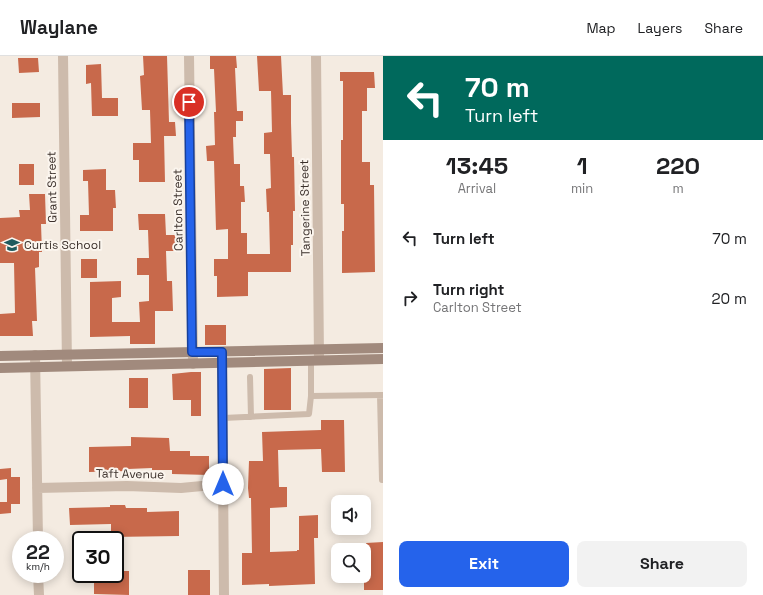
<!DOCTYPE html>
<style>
:root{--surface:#fff;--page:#f2f2f2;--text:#202124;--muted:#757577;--line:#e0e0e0;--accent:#2563eb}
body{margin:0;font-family:"Space Grotesk",sans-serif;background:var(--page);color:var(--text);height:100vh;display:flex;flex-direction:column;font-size:15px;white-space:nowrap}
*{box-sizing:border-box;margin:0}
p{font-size:13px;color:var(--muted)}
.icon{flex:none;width:22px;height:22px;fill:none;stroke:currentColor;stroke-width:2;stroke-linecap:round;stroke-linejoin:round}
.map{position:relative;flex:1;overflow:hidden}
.drawer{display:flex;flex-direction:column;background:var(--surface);width:380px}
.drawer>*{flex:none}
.guide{background:#00695c;color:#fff;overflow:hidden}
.controls{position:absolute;left:331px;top:439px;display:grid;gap:8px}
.controls a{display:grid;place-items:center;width:40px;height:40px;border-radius:8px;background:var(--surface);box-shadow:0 2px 10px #0003;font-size:20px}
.speed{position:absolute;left:12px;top:475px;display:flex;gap:8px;font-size:20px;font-weight:700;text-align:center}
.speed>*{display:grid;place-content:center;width:52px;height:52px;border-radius:50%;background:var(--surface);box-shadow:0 2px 10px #0003;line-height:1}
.speed small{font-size:10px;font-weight:400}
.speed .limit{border:2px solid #111;border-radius:6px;background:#fff;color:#111}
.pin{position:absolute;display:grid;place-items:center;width:34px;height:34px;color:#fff;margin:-17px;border:2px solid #fff;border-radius:50%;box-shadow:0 1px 4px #0007}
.me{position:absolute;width:44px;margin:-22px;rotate:0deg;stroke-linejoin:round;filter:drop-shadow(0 0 3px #0008)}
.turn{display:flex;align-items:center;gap:14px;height:84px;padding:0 16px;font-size:18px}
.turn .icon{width:52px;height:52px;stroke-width:2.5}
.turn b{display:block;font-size:28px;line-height:34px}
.eta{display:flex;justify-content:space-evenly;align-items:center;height:68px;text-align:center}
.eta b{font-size:24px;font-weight:700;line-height:28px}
.button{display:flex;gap:8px;margin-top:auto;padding:8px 16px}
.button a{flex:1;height:46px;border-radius:8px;background:var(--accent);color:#fff;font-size:16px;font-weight:700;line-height:46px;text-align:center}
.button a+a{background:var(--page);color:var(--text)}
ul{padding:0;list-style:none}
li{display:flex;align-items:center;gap:12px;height:60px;padding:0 16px}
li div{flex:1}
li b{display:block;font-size:15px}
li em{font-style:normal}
header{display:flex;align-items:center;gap:24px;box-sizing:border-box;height:56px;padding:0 20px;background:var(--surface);border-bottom:1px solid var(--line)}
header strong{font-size:19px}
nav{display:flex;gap:22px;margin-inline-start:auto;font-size:14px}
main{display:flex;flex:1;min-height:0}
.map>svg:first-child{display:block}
.building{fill:#c8694b}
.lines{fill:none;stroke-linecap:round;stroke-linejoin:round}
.lane{stroke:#cdbbac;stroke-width:6}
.street{stroke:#cdbbac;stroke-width:10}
.secondary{stroke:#a18a7d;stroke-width:10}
.route-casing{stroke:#184099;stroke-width:10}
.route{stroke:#2563eb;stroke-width:7}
.labels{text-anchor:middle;stroke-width:4;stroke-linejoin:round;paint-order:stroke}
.street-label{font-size:12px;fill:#3b302b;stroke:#fbf5ee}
.poi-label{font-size:12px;fill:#3b302b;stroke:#fbf5ee;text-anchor:start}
</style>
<header>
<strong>Waylane</strong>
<nav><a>Map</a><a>Layers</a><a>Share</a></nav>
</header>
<main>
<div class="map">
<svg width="383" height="539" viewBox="0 0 383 539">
<rect width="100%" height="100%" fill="#f4ebe1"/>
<path class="building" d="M143 0H167L169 66H175L176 80H164L165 126H139V104H133V87H151L150 54H142L140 20 144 19Z
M210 0H236L237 12H235L237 55H243V65H236V81H233L234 108H240V130H244L245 146H241V177H247V198H270L269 156H267L266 133 271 132 270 98H264V77L272 76 271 35H259L257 0H281L283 39H291V67L292 101H294L295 155H293V189H291V216H248V240L217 241V220H214V203H228V173L216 174 214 105H207L206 90 215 89 214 56H216L214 13H210Z
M18 2H38L39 16 19 17Z
M101 8 102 42H118V60H92L91 27 86 28V9Z
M340 16H374L375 32H367V55H362V106H370V129H374L375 216 342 217V175H344V148H341V84H343V25H340Z
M12 47H40V61L12 62Z
M19 108H34V129H19Z
M106 113V134H115L116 152H113V175H80V159H89L88 125H83V114Z
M29 138H45L46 168H41L42 196H39V211L35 212 37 265H32L33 280H0V258L15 257 14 207H0V162L20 161 19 154H30Z
M138 158H165L166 179H176V195H166L167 225H172L173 255H155V288H130V280L90 281V226L121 225V241L112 242V266H140L139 246 149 245V219H137V202H149L148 174H139Z
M81 203H97V222H81Z
M205 269H226V289H205Z
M291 312V354H264V313Z
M191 316H201V360H191V344H173L172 318Z
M129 322H148V352H129Z
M321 364H344L345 416H322L321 393 278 394 279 431H287V451L270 452V496L297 495V494H299V460L318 459V482H314L315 528 269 530V528L242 529V497H252L251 442H249L248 432 249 405H263L262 376 321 374Z
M131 381 169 382 170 395H190V400H209V419L172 418V414H152V412L128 413V415L89 416V391L131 390Z
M11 412V421H20V448H11V457L0 458V446H7V423L0 424V413Z
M110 449H125L126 452H147V456L179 455V480L111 481V468L70 469 69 452 110 451Z
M383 486V534H364V515H366V487Z
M188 514H210V539H188Z
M115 515H129V539L94 538V518H115Z"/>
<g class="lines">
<path class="lane" d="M311 305V340L383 339
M250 321 251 361
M380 339 382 424
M223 362 309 358 311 340"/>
<path class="street" d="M63 0 67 310
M189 0 193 308
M316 0 319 302
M222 296 224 539
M35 299 38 484
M37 432 127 430 181 432 223 428
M38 518 39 539"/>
<path class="secondary" d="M0 300 383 292
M0 312 383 303"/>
</g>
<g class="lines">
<g class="route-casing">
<path id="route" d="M189 46 192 296H222L223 428"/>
</g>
<use href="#route" class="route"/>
</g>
<defs>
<g id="school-bare" transform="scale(1.2)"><path d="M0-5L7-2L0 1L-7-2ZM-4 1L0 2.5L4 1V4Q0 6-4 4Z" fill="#1f5a5e" stroke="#fbf5ee" stroke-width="2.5" paint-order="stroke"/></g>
</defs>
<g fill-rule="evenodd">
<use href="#school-bare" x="12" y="189"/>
</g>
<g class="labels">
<g class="street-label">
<text transform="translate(52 131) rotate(-91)" y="4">Grant Street</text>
<text transform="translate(305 152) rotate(-91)" y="4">Tangerine Street</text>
<text transform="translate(178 154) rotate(-91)" y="4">Carlton Street</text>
<text transform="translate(130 418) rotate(1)" y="4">Taft Avenue</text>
</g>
<g class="poi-label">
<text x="24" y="193">Curtis School</text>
</g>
</g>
</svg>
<div class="controls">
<a><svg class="icon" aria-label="sound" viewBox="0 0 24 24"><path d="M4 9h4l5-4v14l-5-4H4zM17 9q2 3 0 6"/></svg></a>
<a><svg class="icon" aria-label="search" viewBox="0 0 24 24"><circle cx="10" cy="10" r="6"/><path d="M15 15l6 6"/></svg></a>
</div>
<div class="speed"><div>22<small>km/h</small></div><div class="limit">30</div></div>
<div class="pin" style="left:189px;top:46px;background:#d93025"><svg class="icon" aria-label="arrive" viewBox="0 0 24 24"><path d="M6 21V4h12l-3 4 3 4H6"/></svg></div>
<svg class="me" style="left:223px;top:428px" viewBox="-20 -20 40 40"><circle r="19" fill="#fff"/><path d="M0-13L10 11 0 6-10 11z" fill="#2563eb"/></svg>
</div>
<section class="drawer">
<div class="guide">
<div class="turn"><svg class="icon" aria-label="left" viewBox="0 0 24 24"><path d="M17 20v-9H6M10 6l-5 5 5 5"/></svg><div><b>70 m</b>Turn left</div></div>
</div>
<div class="eta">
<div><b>13:45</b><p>Arrival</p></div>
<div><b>1</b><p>min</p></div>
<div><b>220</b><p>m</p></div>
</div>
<ul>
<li><svg class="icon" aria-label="left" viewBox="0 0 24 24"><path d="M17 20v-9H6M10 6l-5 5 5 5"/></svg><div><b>Turn left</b></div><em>70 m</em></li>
<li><svg class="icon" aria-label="right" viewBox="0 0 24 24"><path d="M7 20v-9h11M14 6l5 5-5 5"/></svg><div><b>Turn right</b><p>Carlton Street</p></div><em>20 m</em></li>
</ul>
<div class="button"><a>Exit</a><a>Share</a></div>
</section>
</main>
